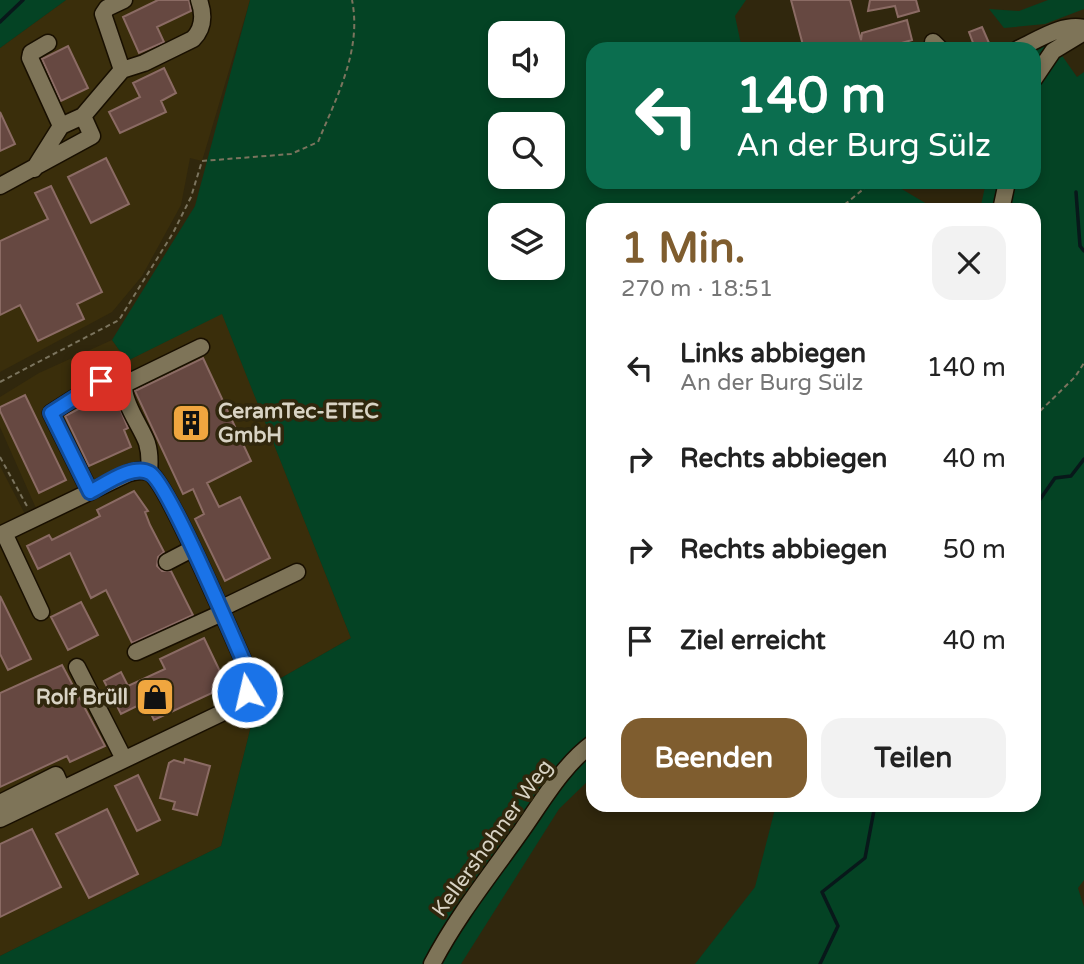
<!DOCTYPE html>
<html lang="de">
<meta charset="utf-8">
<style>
:root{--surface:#fff;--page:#f2f2f2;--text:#222;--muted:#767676;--accent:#7f5d2f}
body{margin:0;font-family:"Varela Round",sans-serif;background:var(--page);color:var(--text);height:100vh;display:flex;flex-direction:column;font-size:26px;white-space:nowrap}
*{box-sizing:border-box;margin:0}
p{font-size:23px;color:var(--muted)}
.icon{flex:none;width:38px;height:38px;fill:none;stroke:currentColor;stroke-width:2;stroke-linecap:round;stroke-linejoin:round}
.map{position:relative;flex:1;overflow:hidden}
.drawer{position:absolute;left:586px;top:203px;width:455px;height:609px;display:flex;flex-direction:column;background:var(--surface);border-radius:21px;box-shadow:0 4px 10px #0003}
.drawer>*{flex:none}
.guide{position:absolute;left:586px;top:42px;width:455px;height:147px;border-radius:21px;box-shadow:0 4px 10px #0003;background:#0b6e4f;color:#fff;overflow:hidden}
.fabs{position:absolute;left:488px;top:21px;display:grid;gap:14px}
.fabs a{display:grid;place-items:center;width:77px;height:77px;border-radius:14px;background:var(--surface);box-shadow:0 4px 10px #0003;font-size:35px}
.pin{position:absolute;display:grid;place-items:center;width:60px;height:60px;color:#fff;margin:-30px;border-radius:14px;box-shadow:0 4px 10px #0006}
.me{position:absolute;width:77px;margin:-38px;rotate:351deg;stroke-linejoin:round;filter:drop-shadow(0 0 5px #0008)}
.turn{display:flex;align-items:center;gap:24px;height:147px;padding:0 35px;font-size:32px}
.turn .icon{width:91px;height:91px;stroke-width:2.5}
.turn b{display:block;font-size:49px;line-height:60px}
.round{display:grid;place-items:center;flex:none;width:74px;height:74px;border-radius:21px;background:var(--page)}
.overview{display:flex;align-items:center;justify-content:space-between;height:119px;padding:0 35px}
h1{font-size:42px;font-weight:800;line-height:52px;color:var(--accent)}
.cta{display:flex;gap:14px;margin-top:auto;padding:14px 35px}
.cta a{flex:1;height:80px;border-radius:21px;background:var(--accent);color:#fff;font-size:28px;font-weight:800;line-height:80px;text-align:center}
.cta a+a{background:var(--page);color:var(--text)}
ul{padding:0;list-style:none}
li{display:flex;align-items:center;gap:21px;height:91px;padding:0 35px}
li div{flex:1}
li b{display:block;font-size:26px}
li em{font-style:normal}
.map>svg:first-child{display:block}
.built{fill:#3a2e0b}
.green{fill:#044324;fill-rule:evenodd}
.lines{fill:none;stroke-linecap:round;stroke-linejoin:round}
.stream{stroke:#08181a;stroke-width:3.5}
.building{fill:#664841;stroke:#8b6b64;stroke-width:2}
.minor-casing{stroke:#180f00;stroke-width:19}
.path{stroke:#7b745e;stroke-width:2;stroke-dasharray:5 3.5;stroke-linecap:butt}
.minor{stroke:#7e7458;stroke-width:16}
.route-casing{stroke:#114b97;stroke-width:18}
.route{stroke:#1a73e8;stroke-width:12}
.labels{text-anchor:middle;stroke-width:7;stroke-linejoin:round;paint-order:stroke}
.poi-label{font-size:21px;font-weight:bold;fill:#d8d3c4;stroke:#30270d;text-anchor:start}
.street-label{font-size:21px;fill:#d8d3c4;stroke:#30270d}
</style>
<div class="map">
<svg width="1084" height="964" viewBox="0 0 1084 964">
<rect width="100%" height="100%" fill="#30270d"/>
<path class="built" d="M66 0H250L202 161 190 158 181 205 142 276 112 312 0 372V48Z
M222 313 351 638 260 690 221 846 0 956V466L28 520 39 515 0 427V397L39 373 112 340 127 361Z"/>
<path class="green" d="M0 0H66L0 48Z
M250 0H746L735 16 742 49H593V182H890L937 210H593V776L559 809 461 964H0V956L221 846 260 690 351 638 222 314 127 361 112 340 195 206ZM500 33H553V86H500ZM500 124H553V177H500ZM500 215H553V268H500Z
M1048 0H1084V9L1045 24 1004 28 989 9 1019 11Z
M1049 37 1077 77 1084 72V880L1078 888 1084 907V964H695L755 887 776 805H1034V210H980L986 182H1034V49Z"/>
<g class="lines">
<path class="stream" d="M0 22 23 0
M1076 192 1080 246 1084 251
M1034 508 1055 478 1071 476 1084 459
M820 964 838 926 822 892 865 858 875 805"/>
</g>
<path class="building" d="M158 0H189L191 11 157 27 164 42 139 53 123 17Z
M791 0H850L861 40 862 33 907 20 912 40 881 49H804Z
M870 0H916L919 11 898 17 895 6 868 11Z
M982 27 989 43 975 48 969 32Z
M68 46 88 88 61 101 42 59Z
M164 68 176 93 161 101 166 112 120 133 109 112 140 97 133 83Z
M0 112 15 144 0 151Z
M106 158 129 204 91 223 68 177Z
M51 186 102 292 77 304 84 319 38 341 20 305 0 315V241L48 219 35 193Z
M203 358 251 461 207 483 219 507 240 497 270 558 225 581 195 519 204 514 193 489 183 494 135 391Z
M113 391 128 428 124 430 131 447 89 466 65 416Z
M25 395 66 480 39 493 0 411V407Z
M134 491 148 511 145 512 150 525 164 552 158 557 157 566 162 571H171L193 615 132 643 106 590 91 598 70 553 38 569 27 546 49 535 52 540 100 516 97 510Z
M0 596 31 659 8 670 0 654Z
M81 602 98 635 68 650 51 617Z
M204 638 227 686 154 720 145 702 121 714 104 681 121 672 128 686 165 669 160 659Z
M62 665 105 746 70 762 67 756 0 787V693Z
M185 759 210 766 197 815 173 809 175 802 160 798 169 763 174 760 184 763Z
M138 775 160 820 137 831 115 786Z
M107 809 138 874 89 898 56 834Z
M32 829 61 887 0 917V844Z"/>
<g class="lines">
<g class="minor-casing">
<path id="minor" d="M933 42 940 49
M48 43 31 53 30 58 61 126
M1018 49C1038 40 1062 23 1084 28
M122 70 144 63 193 39C204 28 204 14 199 0
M1034 79 1053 51 1084 32
M83 116 122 70 103 14 107 8 124 0
M0 186 92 136 83 116 61 126 34 169
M1001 210 1007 182
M149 472C150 462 150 453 147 443 142 428 120 399 125 384L201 347
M90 492 51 413 101 381
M4 533 41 612
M0 535 129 473C136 471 143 469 150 473 168 484 234 640 247 669V692L230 709 0 819
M167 562 192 549
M220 609 297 572
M136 652 222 613
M77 667 124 759
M0 803 56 775 62 789
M432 964C457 916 491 874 522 830 543 800 564 764 593 743"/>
</g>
<path class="path" d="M909 49 921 45
M838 210 872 182
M0 382 119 320 173 233 191 197 202 161 291 154 318 142C337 96 362 50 352 0
M1034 417 1075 377 1084 363
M0 457 28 508"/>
<use href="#minor" class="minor"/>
</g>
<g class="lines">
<g class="route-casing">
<path id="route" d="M101 381 51 413 90 492C104 485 133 463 150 473 168 483 234 640 247 669V692"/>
</g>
<use href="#route" class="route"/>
</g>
<defs>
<g id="building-square" transform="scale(2.0125)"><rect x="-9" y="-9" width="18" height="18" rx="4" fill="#f0a63f" stroke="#30270d"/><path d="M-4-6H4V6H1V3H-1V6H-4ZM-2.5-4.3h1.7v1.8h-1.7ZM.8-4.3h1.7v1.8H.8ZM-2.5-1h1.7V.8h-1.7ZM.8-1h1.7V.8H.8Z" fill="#111"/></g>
<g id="shop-square" transform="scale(2.0125)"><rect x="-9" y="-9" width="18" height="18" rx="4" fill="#f0a63f" stroke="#30270d"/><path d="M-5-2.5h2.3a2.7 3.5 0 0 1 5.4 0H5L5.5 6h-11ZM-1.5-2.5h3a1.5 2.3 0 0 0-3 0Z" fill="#111"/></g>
</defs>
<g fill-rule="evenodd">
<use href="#building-square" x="191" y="423"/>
<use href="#shop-square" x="155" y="697"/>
</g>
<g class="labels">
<g class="poi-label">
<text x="218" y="418">CeramTec-ETEC<tspan x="218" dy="24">GmbH</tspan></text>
<text x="128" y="704" text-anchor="end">Rolf Brüll</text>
</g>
<g class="street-label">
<text transform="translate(492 838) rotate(-54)" y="7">Kellershohner Weg</text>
</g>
</g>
</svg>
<div class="fabs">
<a><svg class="icon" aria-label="sound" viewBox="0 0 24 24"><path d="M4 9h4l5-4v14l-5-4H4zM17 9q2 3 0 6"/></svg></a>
<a><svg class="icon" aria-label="search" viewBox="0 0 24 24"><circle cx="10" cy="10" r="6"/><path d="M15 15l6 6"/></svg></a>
<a><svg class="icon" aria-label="layers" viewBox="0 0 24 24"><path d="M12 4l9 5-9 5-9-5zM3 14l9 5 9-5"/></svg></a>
</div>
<div class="pin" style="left:101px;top:381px;background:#d93025"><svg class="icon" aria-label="arrive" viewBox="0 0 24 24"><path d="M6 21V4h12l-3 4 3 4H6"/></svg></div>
<svg class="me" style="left:247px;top:692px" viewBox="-20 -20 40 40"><circle r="17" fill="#1a73e8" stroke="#fff" stroke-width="3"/><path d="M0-11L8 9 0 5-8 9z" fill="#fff"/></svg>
<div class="guide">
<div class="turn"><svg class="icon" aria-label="left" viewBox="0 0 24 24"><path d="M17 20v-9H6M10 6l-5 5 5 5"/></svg><div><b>140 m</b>An der Burg Sülz</div></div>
</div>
<section class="drawer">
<div class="overview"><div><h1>1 Min.</h1><p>270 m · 18:51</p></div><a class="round"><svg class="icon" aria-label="close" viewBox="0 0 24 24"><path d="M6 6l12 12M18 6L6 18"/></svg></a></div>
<ul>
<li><svg class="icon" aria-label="left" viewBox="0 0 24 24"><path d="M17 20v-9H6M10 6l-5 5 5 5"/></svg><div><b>Links abbiegen</b><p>An der Burg Sülz</p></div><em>140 m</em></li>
<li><svg class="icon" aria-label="right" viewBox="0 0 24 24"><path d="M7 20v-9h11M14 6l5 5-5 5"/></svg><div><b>Rechts abbiegen</b></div><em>40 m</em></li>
<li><svg class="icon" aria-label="right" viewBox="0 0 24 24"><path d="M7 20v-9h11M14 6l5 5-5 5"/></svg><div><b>Rechts abbiegen</b></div><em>50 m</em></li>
<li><svg class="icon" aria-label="arrive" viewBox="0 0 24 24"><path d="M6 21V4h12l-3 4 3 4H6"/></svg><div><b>Ziel erreicht</b></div><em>40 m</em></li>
</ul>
<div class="cta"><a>Beenden</a><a>Teilen</a></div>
</section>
</div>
